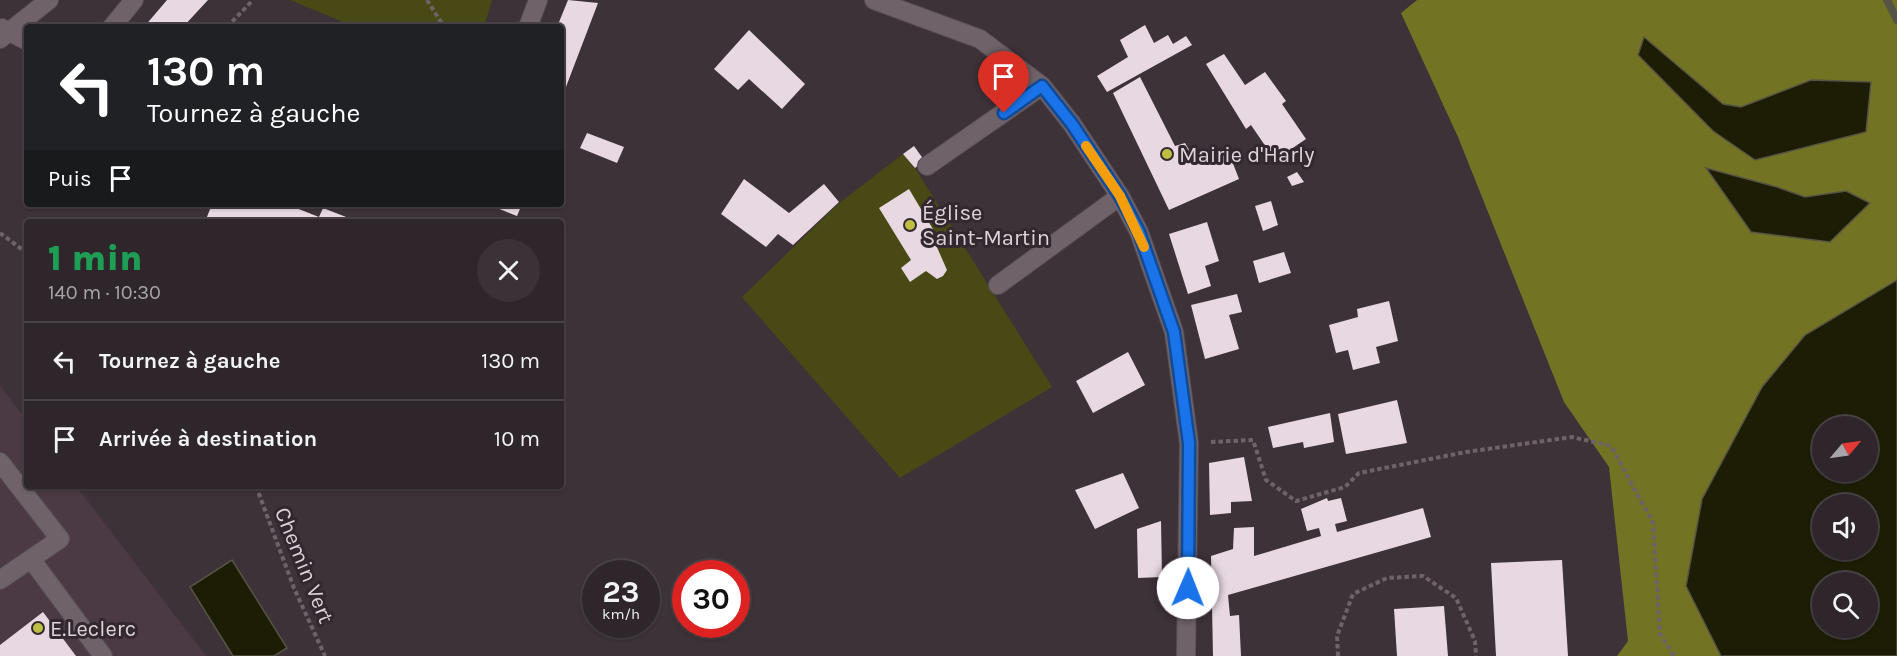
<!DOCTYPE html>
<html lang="fr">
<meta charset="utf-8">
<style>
:root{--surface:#2e262b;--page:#3a3237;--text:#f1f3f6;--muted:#a7a5a9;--line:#494347}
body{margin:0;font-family:Karla,sans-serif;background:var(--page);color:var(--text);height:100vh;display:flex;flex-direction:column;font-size:22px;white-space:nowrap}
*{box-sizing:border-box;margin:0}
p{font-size:20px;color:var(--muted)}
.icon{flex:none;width:33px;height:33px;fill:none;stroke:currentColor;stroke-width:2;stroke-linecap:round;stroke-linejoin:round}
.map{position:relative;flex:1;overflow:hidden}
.details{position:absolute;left:24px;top:219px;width:540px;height:270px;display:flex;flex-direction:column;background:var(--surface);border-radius:6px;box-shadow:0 2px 4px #0004,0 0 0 2px var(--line)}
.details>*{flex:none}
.hud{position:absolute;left:24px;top:24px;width:540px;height:183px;border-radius:6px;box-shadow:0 2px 4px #0004,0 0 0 2px var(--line);background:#202124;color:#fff;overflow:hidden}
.needle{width:39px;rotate:61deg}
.tools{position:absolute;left:1812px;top:416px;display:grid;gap:12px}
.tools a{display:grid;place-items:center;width:66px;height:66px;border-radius:50%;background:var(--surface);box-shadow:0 2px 4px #0004,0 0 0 2px var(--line);font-size:30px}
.speed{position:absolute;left:582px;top:560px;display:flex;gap:12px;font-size:30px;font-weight:700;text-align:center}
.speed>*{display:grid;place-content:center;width:78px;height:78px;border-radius:50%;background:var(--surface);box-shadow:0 2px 4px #0004,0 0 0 2px var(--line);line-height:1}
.speed small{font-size:15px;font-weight:400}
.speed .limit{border:9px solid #d22;background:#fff;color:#111}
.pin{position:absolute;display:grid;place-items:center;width:51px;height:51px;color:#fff;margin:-62px -26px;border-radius:50% 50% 50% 0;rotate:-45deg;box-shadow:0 0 6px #0007}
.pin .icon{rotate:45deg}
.me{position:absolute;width:66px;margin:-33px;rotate:1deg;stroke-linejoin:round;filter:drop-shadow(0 0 4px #0008)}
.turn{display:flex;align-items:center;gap:21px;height:126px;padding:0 24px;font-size:27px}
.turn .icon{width:78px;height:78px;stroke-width:2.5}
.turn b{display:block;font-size:42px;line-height:51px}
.then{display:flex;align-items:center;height:57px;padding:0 24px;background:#0003;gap:12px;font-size:22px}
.round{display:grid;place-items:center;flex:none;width:63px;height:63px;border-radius:32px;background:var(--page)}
.summary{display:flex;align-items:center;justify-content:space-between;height:102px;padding:0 24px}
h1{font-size:36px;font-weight:800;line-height:45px;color:#1e9e55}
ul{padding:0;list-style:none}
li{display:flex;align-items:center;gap:18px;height:78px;padding:0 24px;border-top:2px solid var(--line)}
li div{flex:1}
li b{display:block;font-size:22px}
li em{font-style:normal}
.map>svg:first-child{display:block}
.built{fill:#4b3a44}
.green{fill:#484914}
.forest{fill:#737423;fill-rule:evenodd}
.water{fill:#1d1d05;stroke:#565444;stroke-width:1.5;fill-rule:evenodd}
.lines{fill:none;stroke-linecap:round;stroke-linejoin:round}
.stream{stroke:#565444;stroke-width:8}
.building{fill:#e7d8e1}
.minor-casing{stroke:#574e54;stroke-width:20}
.path{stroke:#6e6369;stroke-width:4;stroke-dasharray:4.5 3;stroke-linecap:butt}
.minor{stroke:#6f6269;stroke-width:18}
.route-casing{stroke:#114b97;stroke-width:15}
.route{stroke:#1a73e8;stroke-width:10}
.slow{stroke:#f59e0b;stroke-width:10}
.poi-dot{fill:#bdbf43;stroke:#33282f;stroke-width:2}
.labels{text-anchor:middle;stroke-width:6;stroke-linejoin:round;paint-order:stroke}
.poi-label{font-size:22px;fill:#dbd4d8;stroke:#33282f;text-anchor:start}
.street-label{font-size:22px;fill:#dbd4d8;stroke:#33282f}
</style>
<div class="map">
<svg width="1897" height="656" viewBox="0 0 1897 656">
<rect width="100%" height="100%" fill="#3e3239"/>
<path class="built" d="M0 386 27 421V486H76L206 656H0Z"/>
<path class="green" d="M290 0H492L484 27H355Z
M903 154 915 168 1052 387 900 478 742 297 838 204Z"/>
<path class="forest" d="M1417 0H1897V656H1617L1628 641 1609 467 1564 402 1458 137 1401 13ZM1822 426H1868V471H1822ZM1822 504H1868V549H1822ZM1822 582H1868V627H1822Z"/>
<path class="water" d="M1644 37 1723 104 1741 107 1811 80 1871 82 1866 132 1755 160 1713 131 1638 55Z
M1706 168 1777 187 1805 197 1846 191 1870 203 1830 242 1751 232Z
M1897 280V656H1721L1686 586 1702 499 1762 387 1805 335ZM1822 426H1868V471H1822ZM1822 504H1868V549H1822ZM1822 582H1868V627H1822Z
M232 560 287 648 274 656H233L190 587Z"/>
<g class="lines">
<path class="stream" d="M1887 0 1897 20"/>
</g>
<path class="building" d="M167 0H208L183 27H144Z
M568 0 598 3 561 100V27H557Z
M1145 25 1154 43 1168 35 1173 44 1186 36 1192 45 1107 92 1097 76 1128 57 1120 40Z
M749 30 805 84 782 109 749 79 738 90 714 69Z
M1224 54 1245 85 1265 72 1286 101 1282 104 1306 139 1275 160 1251 125 1246 129 1206 64Z
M1140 77 1175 146 1185 143 1195 160 1227 148 1239 179 1169 210 1113 93Z
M587 133 624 147 617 163 580 148Z
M914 146 924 160 915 168 903 154Z
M1297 172 1304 182 1292 186 1287 177Z
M744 179 789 213 824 184 839 202 793 245 778 234 766 247 721 214Z
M909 189 940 241 936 245 947 270 943 276 937 279 926 271 910 282 901 268 911 260 879 208Z
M1271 201 1278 225 1263 231 1255 206Z
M212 204H286L319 217 323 208 359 222H205Z
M487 204H522L517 216Z
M1207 222 1219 261 1205 266 1211 286 1188 294 1169 234Z
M1284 252 1291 273 1259 283 1253 261Z
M1237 294 1242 312 1229 315 1239 349 1205 359 1191 305Z
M1389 301 1398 341 1376 347 1380 363 1353 370 1348 350 1336 353 1329 325 1358 317 1357 309Z
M1128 352 1145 385 1093 413 1076 381Z
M1397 400 1407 443 1346 454 1338 414Z
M1330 413 1334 442 1304 448 1303 442 1273 448 1268 427Z
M1244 457 1252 501 1231 502V513L1210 515 1209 463Z
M1123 473 1139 508 1095 529 1075 490Z
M1327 498 1328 501 1341 498 1347 521 1335 524 1337 532 1423 508 1431 537 1228 595 1230 616 1239 615 1241 656H1213L1211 556 1233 549 1234 528 1254 527V556L1321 536 1319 528 1307 531 1301 509Z
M1161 521 1162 577 1138 578 1137 529Z
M1562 560 1568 656H1496L1491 563Z
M1444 606 1448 656H1397L1394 609Z
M43 612 76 656H0V645Z"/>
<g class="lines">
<g class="minor-casing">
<path id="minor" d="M874 0 980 39 1042 86 1072 124 1120 196 1139 232 1174 332 1189 443 1186 656
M112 27 134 0
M528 27 538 0
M2 28 27 41
M0 39 49 0
M927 166 1042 86
M998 285 1120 196
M0 462 60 539 0 580
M31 559 103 656"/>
</g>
<path class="path" d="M427 0 444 27
M227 27 253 0
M0 233 27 253
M1211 442 1253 440 1266 480 1296 501 1345 487 1359 473 1466 452 1572 437 1611 446 1653 523 1660 634 1674 656
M256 486 294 588 325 656
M1338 656 1337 636 1353 594 1387 578 1423 576 1456 598 1475 641 1476 656"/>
<use href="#minor" class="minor"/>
</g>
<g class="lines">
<g class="route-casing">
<path id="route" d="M1004 113 1042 86 1072 124 1120 196 1139 232 1174 332 1189 443 1188 588"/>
</g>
<use href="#route" class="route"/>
<path class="slow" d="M1086 146 1120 196 1144 247"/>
</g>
<g class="poi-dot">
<circle cx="1167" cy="154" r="6"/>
<circle cx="910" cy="225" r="6"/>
<circle cx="38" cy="628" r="6"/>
</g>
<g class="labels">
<g class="poi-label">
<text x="1179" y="162">Mairie d'Harly</text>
<text x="922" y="220">Église<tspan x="922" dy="25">Saint-Martin</tspan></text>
<text x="50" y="636">E.Leclerc</text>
</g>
<g class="street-label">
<text transform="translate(305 565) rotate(68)" y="8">Chemin Vert</text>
</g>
</g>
</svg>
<div class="tools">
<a><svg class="needle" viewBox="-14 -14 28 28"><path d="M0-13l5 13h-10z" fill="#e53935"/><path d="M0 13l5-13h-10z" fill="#a7a5a9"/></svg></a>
<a><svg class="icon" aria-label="sound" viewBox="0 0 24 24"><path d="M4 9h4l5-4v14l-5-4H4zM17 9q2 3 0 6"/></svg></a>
<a><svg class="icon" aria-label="search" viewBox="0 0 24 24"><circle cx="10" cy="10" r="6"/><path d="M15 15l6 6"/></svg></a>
</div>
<div class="speed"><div>23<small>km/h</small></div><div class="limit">30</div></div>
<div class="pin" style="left:1004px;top:113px;background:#d93025"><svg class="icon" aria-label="arrive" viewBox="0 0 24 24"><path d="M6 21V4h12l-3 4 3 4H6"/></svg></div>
<svg class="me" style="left:1188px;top:588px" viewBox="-20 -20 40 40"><circle r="19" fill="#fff"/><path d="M0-13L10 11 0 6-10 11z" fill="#1a73e8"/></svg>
<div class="hud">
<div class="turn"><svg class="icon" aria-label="left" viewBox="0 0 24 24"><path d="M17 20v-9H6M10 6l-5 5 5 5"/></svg><div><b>130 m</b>Tournez à gauche</div></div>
<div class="then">Puis<svg class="icon" aria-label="arrive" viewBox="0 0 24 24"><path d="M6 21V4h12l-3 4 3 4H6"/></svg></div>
</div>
<section class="details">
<div class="summary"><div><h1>1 min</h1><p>140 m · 10:30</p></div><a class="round"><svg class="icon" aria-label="close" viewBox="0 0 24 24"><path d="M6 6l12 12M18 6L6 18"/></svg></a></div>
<ul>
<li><svg class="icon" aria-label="left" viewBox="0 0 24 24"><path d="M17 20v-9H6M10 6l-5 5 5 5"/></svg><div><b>Tournez à gauche</b></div><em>130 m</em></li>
<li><svg class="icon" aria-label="arrive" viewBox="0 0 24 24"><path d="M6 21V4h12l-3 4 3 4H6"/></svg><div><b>Arrivée à destination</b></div><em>10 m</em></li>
</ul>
</section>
</div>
